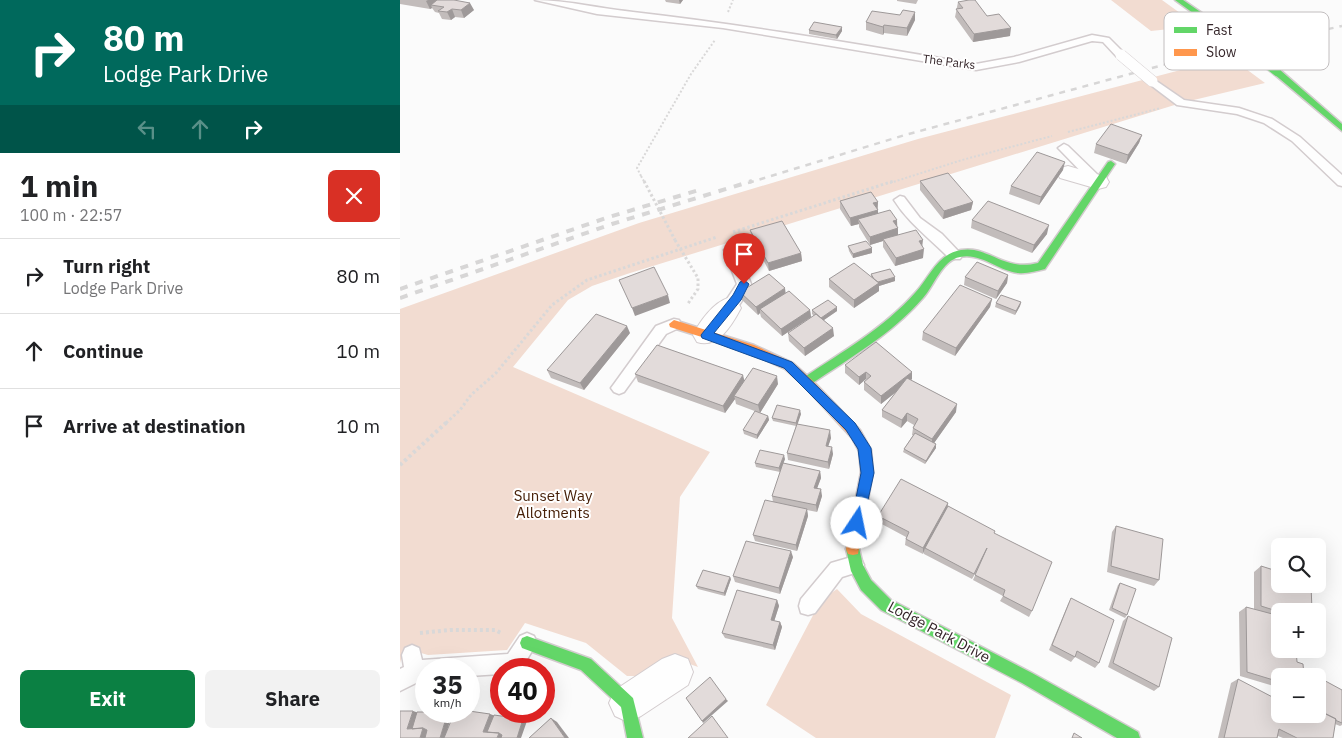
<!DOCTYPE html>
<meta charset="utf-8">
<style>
:root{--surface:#fff;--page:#f2f2f2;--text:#202124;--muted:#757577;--line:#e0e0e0;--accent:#0b8043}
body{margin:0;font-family:"IBM Plex Sans",sans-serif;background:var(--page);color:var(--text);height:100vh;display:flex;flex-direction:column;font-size:19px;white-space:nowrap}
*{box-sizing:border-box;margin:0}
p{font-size:16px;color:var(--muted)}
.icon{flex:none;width:28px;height:28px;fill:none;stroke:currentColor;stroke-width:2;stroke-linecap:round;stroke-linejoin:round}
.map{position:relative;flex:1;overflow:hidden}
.sheet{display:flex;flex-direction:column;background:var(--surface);width:400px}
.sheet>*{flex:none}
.top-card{background:#00695c;color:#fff;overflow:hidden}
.buttons{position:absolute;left:871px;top:538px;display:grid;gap:10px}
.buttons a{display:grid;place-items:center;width:55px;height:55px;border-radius:8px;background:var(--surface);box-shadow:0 5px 20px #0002;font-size:25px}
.speed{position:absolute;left:15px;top:658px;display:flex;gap:10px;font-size:25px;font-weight:700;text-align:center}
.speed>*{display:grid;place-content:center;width:65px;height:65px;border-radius:50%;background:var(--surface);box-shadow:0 5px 20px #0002;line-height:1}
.speed small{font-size:12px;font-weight:400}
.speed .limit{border:8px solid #d22;background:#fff;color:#111}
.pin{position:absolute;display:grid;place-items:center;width:42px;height:42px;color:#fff;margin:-51px -21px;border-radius:50% 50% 50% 0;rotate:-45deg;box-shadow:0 0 5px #0007}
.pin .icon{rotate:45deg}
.me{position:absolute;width:55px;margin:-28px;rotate:11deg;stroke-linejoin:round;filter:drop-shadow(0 0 4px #0008)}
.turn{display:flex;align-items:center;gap:18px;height:105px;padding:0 20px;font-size:22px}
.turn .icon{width:65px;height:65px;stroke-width:2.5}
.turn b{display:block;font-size:35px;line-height:42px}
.lanes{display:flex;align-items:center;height:48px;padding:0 20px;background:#0003;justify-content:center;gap:25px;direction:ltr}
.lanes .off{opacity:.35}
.round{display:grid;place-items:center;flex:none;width:52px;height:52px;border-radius:8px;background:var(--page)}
.overview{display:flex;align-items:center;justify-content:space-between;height:85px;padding:0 20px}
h1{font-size:30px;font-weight:700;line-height:38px}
.button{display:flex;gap:10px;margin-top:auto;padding:10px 20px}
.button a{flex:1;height:58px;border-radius:8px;background:var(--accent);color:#fff;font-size:20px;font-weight:700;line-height:58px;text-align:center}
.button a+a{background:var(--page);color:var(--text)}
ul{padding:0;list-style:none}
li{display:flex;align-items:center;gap:15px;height:75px;padding:0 20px;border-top:1px solid var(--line)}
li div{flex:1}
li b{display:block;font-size:19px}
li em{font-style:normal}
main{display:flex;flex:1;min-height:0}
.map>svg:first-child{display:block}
.green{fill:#f2dcd1}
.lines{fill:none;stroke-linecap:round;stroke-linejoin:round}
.lane-casing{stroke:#d3ccce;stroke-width:3}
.street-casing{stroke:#d3ccce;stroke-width:2}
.fast-casing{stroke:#d3ccce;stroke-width:3}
.slow-casing{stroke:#d3ccce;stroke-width:3}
.path-far2{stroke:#d9d8d8;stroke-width:2;stroke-dasharray:2 2;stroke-linecap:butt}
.path-far1{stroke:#d9d8d8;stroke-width:3;stroke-dasharray:2.5 2.5;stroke-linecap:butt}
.path{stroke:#d9d8d8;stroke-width:4;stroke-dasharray:3 3;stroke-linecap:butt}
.lane{fill:#fefefe;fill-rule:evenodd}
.street{fill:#fefefe;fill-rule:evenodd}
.fast{fill:#63d668;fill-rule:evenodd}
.slow{fill:#ff974d;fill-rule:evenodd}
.rail-far1{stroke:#d7d6d6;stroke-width:2.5;stroke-dasharray:6 6;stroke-linecap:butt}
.rail{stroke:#d7d6d6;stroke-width:4;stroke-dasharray:8 8;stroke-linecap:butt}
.lane-bridge-casing{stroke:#d3ccce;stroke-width:12;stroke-linecap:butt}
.fast-bridge-casing{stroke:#d9d6d7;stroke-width:10;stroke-linecap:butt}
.path-bridge-far1{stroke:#d9d8d8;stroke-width:2;stroke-dasharray:2 2;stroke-linecap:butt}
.path-bridge{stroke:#d9d8d8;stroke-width:3;stroke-dasharray:2.5 2.5;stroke-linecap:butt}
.lane-bridge{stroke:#fefefe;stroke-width:11}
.fast-bridge{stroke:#63d668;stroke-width:8}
.wall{fill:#c2bcbb}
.shaded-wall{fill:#9e9999}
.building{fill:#e2dbda;stroke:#9e9999}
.route{fill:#1a73e8;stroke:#114b97}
.labels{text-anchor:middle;stroke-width:4;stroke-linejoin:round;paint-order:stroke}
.far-street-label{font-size:12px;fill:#35262a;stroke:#fff}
.park-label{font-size:15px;fill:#472008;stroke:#fff}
.street-label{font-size:15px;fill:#35262a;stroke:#fff}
.key{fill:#fff;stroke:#c2bebf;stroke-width:1}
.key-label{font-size:14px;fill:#35262a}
</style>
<main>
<section class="sheet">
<div class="top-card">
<div class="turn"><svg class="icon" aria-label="right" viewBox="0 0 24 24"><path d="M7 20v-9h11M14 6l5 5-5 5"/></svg><div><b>80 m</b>Lodge Park Drive</div></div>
<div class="lanes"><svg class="icon off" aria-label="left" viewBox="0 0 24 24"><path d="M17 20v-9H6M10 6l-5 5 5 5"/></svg><svg class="icon off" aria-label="ahead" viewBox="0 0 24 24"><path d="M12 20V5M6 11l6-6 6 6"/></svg><svg class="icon" aria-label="right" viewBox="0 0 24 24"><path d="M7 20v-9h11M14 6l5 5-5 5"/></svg></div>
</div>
<div class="overview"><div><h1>1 min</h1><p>100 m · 22:57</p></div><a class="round" style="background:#d93025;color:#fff"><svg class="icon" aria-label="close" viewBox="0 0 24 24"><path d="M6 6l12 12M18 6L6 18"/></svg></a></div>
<ul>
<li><svg class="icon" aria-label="right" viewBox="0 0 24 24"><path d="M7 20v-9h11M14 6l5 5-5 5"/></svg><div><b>Turn right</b><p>Lodge Park Drive</p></div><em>80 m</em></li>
<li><svg class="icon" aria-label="ahead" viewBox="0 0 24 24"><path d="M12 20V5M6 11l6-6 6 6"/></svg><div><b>Continue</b></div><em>10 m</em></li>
<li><svg class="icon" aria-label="arrive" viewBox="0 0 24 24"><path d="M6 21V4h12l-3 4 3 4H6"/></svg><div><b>Arrive at destination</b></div><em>10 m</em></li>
</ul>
<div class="button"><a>Exit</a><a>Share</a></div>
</section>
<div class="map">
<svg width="942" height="738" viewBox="0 0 942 738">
<rect width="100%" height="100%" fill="#fbfbfb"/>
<path class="green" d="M711 0H762L798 26 751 31Z
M830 57 865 83 781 103 227 274 192 286 168 300 113 367 310 452 280 497 272 618 298 667 276 659 242 676H227L186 643 125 623 107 650 28 655 21 653 19 646 3 651 0 663V309L239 223 518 139Z
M437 589 461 614 611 695 595 738H416L366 705 421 600Z"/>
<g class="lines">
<g class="lane-casing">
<path id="lane" d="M135 0C168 0 201 9 233 12 348 25 462 45 576 64L614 57 692 35 709 38 726 55 717 57 703 42 692 41 619 62 576 70 323 28 197 14Z
M752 78 784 100 839 108 872 119 900 137 942 175V186L938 185 892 141 864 123 837 114 777 105 748 83 747 81Z
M664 144 668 146 702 179 704 182 702 185H694L660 150 658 148Z
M500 196 504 197 520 218 542 234 560 253 562 256 560 259H550C531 239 509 224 494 200Z
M331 245 338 250 351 284C345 294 340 310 328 313L321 308 337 284 324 250Z
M274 319 279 320 281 324 279 328 266 334 224 392 219 394 214 392 211 388 214 384 256 326Z
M455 556 461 559 464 565 461 571 442 577 415 613 408 615 401 613 399 606 401 599 431 563Z
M127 633 134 636 137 643 121 669H101V674L69 676V669H26V678L0 691V669L4 667 2 655 5 648 12 645 19 648 22 660 108 654 120 636Z"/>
</g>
<g class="street-casing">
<path id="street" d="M668 166 706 177 709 182 706 187 698 189 660 178 657 173 660 168Z
M328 298 337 301 341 308C332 325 318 349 297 342L293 335C300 321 313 303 328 298Z
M275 654 288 659 293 672 288 685 241 716 228 722 215 716 209 703 215 690 262 659Z"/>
</g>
<g class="fast-casing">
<path id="fast" d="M775 0H783L818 24 811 26Z
M874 70H880L942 124V131L874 74Z
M711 161 715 164 645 269C636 271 627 274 618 273 599 271 580 252 560 257 542 260 534 286 523 298 492 334 450 358 411 384H403L401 381 403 378C442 352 484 328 515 293 530 277 537 254 561 250 588 245 603 272 638 263L708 162Z
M453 543 458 544 463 565 471 580 491 600 632 673 738 732 740 738H717L622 683 481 610 461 590 451 571 446 549 448 544Z
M127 636 191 659 233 698 243 738H227L221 707 181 670 122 648 120 643 122 638Z"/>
</g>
<g class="slow-casing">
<path id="slow" d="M274 320 354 345 393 363 411 379 460 430 471 450 473 472 458 554 453 555 448 554 446 549 461 472 459 451 452 438 403 385 385 369 346 351 270 327 269 324Z"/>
</g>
<path class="path-far2" d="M328 12 333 0
M668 132 761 108
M241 176 237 168 291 74 315 40
M490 183 562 160 652 136"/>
<path class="path-far1" d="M333 232 494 181
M275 240 298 278V289L287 305
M46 423 60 410 71 395 96 373 152 305 187 280 317 237"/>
<path class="path" d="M0 465 48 421
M20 633 50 630H95L101 633"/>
<use href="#lane" class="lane"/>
<use href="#street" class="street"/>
<use href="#fast" class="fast"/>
<use href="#slow" class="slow"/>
<path class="rail-far1" d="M348 183 505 135 763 65 942 26"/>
<path class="rail" d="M0 289 209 217 299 190
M0 298 212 224 352 181"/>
<g class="lane-bridge-casing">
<path id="lane-bridge" d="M721 55 752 81"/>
</g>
<g class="fast-bridge-casing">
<path id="fast-bridge" d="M814 24 877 72"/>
</g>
<path class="path-bridge-far1" d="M241 176 245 183"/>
<path class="path-bridge" d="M244 181 275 240"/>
<use href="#lane-bridge" class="lane-bridge"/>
<use href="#fast-bridge" class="fast-bridge"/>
</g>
<path class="wall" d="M0 0H54L74 10 64 18 55 17 51 20 42 19 39 13 35 12 32 8 30 9 0 4Z
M265 0H283L280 4 266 2Z
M497 0H518L516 4 497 1Z
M558 2 587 16 610 36 573 42 555 17Z
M515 20 507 36 484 33 483 35 466 30V22Z
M409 30 442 31 437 39 409 34Z
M742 135 739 143 726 164 694 153 696 144Z
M663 170 639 205 609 194 611 186Z
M520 181 573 202 571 210 543 219 520 190Z
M440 201 478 202V213L497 220 498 235 522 247 523 258 495 266 483 247V241L470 245 459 227V224L451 226 440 209Z
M572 220 647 234 632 253 571 228Z
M350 230 401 253 402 261 369 271 352 238Z
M448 246 472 253 453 258 449 251Z
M471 274 495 281 479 286V291L454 308 429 287V279L471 277Z
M608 275 607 283 596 299 564 285 565 277Z
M340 292 386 293 410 310 411 317 414 316 412 314V310L437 311 424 320 434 336 405 356 389 341 388 333 410 318 382 336 361 317 360 313 358 315 342 300Z
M592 299 590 307 555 356 522 340 523 332Z
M621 302 620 306 615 315 595 307 596 303Z
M230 333 184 390 151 378 147 370Z
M445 365 512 372V379L511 380 556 412 534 443 536 448 525 464 503 452 504 449 513 435H512L513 428 514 425 507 421 501 428 482 417V410L495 393 481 404 464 390V382L467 380 466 379 459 385 445 373Z
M235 374 378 384 360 413 336 404 335 399 325 413 238 382Z
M401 414 397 424 431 438 428 446 433 454 429 469 388 460 387 453 396 426 373 421 372 418Z
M368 416 369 420 357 439 344 434 343 430Z
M385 459 380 472 356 467 355 463Z
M420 471 421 478 417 488 422 496 417 512 407 510 408 516 397 551 355 541 353 535 373 502 372 496Z
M548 503V506L594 534 632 611 629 617 600 601 603 596 573 580 578 569 572 579 524 554V550L523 554 505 545 506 537 478 522V516Z
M716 526 759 580 754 586 707 572 712 532Z
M393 557 380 594 335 582 333 576Z
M861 566 880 611V649H900L897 651 880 676V688L840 676 839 612 846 607 854 609V572Z
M331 579 325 596 298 589 296 586Z
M720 583 727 615 725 618 709 610 718 585Z
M671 598 699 663 695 668 675 657 671 662 649 650 668 604Z
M377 600 379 606 374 621 380 622 382 627 375 650 325 638 322 633Z
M728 616 759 687 754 691 708 667 723 621Z
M838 679 880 714H918L942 690V725L940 726 935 724 933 738H883L878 736 877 738H818L831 683Z"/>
<path class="shaded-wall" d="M28 0H41L31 5 32 8 30 9 26 1Z
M279 0H283L280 4Z
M70 3 74 10 64 18 61 10Z
M52 9 55 17 51 20 47 12Z
M515 12V20L507 36V28Z
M484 25V33L483 35V27Z
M442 27V31L437 39 436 35Z
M611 28 610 36 573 42 574 34Z
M742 135 739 143 726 164 728 155Z
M665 162 663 170 639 205 641 197Z
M478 202 477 210 473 203Z
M573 202 571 210 543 219 544 211Z
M478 210V218L458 219 459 224 451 226 450 218Z
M497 220V228L493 221Z
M649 225 647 234 632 253 634 245Z
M498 228V237L483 239V241L470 245V237Z
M523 240 522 248 519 241Z
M472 248V253L453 258V254Z
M524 249 523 258 495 266 496 258Z
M401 253 402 261 369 271 368 263Z
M608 275 607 283 596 299 598 291Z
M495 277V281L479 286V291L454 308V300L476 283Z
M385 288 386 296 360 309V313L358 315 356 307Z
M268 295 270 303 235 316 232 308Z
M592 299 590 307 555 356 556 348Z
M621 302 620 306 615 315 616 311Z
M437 307V311L421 322V318Z
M410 310 411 317 382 336 381 329Z
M227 326 230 333 184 390 180 383Z
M433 328 434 336 405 356 404 348Z
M466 372V379L459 385V377Z
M512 372V379L481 404V396Z
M343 375 345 383 334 396 335 399 325 413 323 406Z
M377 376 378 384 360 413 358 405Z
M557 404 556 412 532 446V439Z
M400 410 401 414 397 426 396 423Z
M507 413V421L501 428 502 420Z
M368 416 369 420 357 439V435Z
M430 430 431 438 426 453V446Z
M536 444V448L525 464 526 461Z
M432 447 433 454 429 469 428 462Z
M384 455 385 459 380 472 379 468Z
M420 471 421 478 415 494 414 488Z
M421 489 422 496 417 512 416 505Z
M548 503 547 509 525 548 523 554V548Z
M407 509 408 516 397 551 396 545Z
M391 551 393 557 380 594 379 588Z
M330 577 331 579 325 596 324 593Z
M377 600 379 606 373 625 371 620Z
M380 622 382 627 375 650 373 645Z
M326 699 328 701 303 723 302 721Z
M13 711 22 714 16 730 7 729Z
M48 712 52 714 45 738H40Z
M90 714 98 717 91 734 83 732Z
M151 718 157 722 169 738H165Z
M123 719 127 721 121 738H117Z
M23 728 32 732 30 738H20Z
M99 733 106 737 105 738H97Z"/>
<path class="building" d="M37 0H54L70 3 61 10 52 9 47 12 38 11 44 7 31 5Z
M569 0H575L587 16 599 14 611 28 574 34 556 9 563 8 558 2Z
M503 10 515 12 507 28 484 25 483 27 466 22 472 11 500 15Z
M414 22 442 27 436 35 409 30Z
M711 124 742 135 728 155 696 144Z
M637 152 665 162 641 197 611 186Z
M548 173 573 202 544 211 520 181Z
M471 192 478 202 473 203 478 210 450 218 440 201Z
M588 201 649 225 634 245 572 220Z
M490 210 497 220 493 221 498 228 470 237 458 219Z
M382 221 401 253 368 263 350 230Z
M516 230 523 240 519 241 524 249 496 258 483 239Z
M466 241 472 248 453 254 448 246Z
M577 262 608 275 598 291 565 277Z
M454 263 479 283 454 300 429 279Z
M254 267 268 295 232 308 219 280Z
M490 269 495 277 478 282 474 279 471 274Z
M369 274 385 288 356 307 340 292Z
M560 285 592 299 556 348 523 332Z
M389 291 410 310 381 329 360 309Z
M601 295 621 302 616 311 596 303Z
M428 300 437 307 421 318 412 310Z
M196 314 227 326 180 383 147 370Z
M416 314 433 328 404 348 388 333Z
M476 342 512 372 481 396 464 382 471 376 466 372 459 377 445 365Z
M257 345 343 375 323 406 235 374Z
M353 368 377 376 358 405 334 396Z
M507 378 557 404 532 439 513 428 518 419 507 413 502 420 482 410Z
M377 405 400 410 396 423 372 418Z
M355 411 368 416 357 435 343 430Z
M397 424 430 430 426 446 432 447 428 462 387 453Z
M515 433 536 444 526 461 504 449Z
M360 450 384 455 379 468 355 463Z
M383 463 420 471 414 488 421 489 416 505 372 496Z
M501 479 548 503 523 548 506 539 509 532 478 516Z
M365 500 407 509 396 545 353 535Z
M548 506 595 531 594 533 652 562 632 611 603 596 605 590 575 575 587 548 574 574 525 548Z
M716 526 763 539 759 580 711 566Z
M346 541 391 551 379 588 333 576Z
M861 566 880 572V584H911L912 611 880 612 861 606Z
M303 570 330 577 324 593 296 586Z
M720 583 736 589 727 615 712 608Z
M337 590 377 600 371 620 380 622 373 645 322 633Z
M671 598 714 620 699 663 677 651 675 657 652 645Z
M846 607 880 616V649H896L897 662 903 664 904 676H880V682L847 672Z
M728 616 772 638 759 687 713 663Z
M310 677 326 699 302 721 286 698Z
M918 677 942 690V723L935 720 936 719 918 710Z
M838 679 880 701V714H918V710L936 719 933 738H897L879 729 877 738H824Z
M0 711H13L7 729 23 728 20 738H0Z
M55 711H69L90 714 83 732 99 733 97 738H44Z
M17 712H48L40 738H25L27 730 23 728 12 729Z
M94 715 123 719 117 738H101L102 735 99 733 87 732Z
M312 716 328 738H288Z
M151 718 165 738H129Z
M674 733 682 738H672Z"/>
<path class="route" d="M344 280 349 284 341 300 314 333 392 362 455 423 471 448 474 473 462 527 457 529 453 527 451 523 461 473 458 449 446 430 384 368 302 338 301 335 333 295 340 282Z"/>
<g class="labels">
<g class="far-street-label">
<text transform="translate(549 62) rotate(7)" y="4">The Parks</text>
</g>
<g class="park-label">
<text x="153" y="501">Sunset Way<tspan x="153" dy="17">Allotments</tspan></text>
</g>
<g class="street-label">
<text transform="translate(539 632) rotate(28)" y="5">Lodge Park Drive</text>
</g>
</g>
<rect x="764" y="12" width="165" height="58" rx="8" class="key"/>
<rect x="774" y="27" width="23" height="6" fill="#63d668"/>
<rect x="774" y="49" width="23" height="7" fill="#ff974d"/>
<g class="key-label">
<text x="806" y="35">Fast</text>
<text x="806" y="57">Slow</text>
</g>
</svg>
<div class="buttons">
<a><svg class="icon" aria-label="search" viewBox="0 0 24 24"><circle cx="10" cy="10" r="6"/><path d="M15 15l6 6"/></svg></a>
<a>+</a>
<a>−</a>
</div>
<div class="speed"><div>35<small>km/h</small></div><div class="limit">40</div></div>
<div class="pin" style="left:344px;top:284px;background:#d93025"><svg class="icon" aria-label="arrive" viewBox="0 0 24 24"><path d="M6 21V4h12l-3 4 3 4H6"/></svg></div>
<svg class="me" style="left:457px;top:523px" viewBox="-20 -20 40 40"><circle r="19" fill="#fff"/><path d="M0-13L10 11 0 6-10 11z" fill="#1a73e8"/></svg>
</div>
</main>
